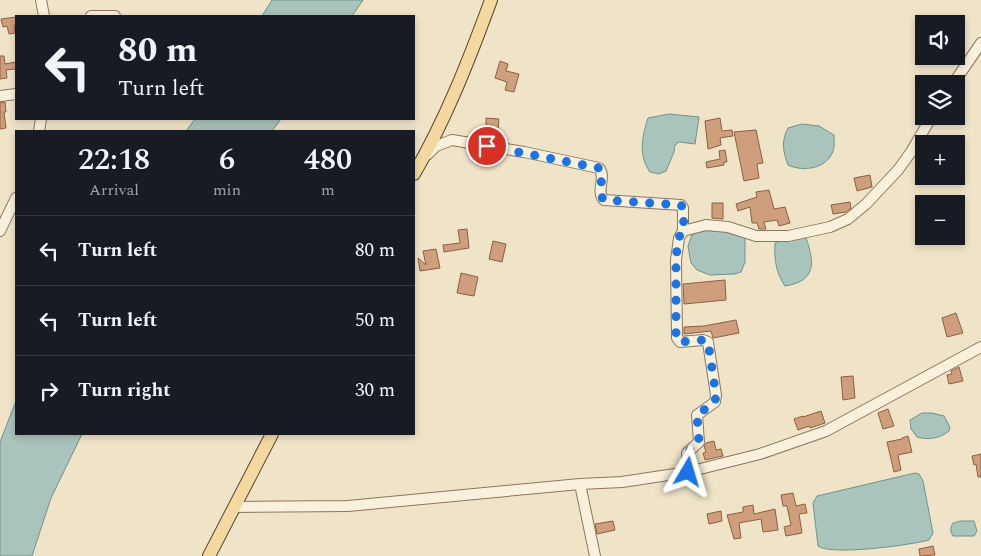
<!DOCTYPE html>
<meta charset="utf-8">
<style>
:root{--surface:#171b24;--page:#20242c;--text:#f1f3f6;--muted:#9ea1a6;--line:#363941}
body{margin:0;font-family:Spectral,serif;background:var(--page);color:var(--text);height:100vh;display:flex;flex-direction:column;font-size:19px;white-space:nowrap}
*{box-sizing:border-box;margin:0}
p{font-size:16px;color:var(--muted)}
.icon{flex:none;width:28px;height:28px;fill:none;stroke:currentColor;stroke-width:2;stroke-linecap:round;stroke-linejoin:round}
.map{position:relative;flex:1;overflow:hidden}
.sheet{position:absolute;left:15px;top:130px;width:400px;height:305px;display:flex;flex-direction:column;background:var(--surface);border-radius:0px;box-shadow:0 2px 8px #0003}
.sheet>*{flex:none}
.hud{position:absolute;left:15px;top:15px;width:400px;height:105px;border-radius:0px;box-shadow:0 2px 8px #0003;background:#171b24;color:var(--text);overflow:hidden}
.fabs{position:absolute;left:915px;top:15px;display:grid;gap:10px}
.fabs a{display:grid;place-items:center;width:50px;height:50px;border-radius:0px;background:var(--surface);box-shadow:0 2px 8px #0003;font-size:25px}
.pin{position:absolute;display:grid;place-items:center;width:42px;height:42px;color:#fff;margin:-21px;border:2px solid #fff;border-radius:50%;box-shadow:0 1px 5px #0007}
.me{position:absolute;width:55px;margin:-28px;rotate:7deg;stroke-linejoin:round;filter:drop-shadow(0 0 4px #0008)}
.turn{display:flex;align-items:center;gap:18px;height:105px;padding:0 20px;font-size:22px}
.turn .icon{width:65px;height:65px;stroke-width:2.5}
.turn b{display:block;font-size:35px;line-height:42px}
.eta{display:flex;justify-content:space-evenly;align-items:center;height:85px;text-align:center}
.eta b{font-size:30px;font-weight:600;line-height:35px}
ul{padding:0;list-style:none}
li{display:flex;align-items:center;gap:15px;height:70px;padding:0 20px;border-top:1px solid var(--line)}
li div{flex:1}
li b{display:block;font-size:19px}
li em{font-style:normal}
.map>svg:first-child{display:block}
.water{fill:#a9c4bc;stroke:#6f938a}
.building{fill:#cf9f7d;stroke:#8d5f41}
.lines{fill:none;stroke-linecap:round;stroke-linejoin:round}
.minor-casing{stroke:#8d765c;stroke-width:12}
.major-casing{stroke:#5b4430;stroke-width:14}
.minor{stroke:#faf1dc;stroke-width:10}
.major{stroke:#f3d9a0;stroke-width:12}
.route{stroke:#1a73e8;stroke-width:9;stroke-dasharray:0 16.2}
</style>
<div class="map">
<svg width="981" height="556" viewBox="0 0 981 556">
<rect width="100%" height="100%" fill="#f0e4c8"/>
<path class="water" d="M272 0H363L352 16H262Z
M669 114 699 117 695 144 679 142 675 145 674 152 666 171 659 174 650 172C638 155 642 137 648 118Z
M195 119H281L272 131H186Z
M802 124 819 126 834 135C834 140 835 147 833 151 827 169 803 172 788 165 783 152 781 141 788 128Z
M704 229H732L745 238V262L741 272 735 274 710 275 697 270 691 263 688 246 692 235Z
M806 238C815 263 816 281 785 286 776 273 774 259 775 243L784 239Z
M16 401V434H82L51 498 32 556H0V442Z
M922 413H932L944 416 950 427 949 431C939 439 928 440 917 437L911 429 910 420Z
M915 473 919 474 923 481 933 533 929 540C911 545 831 556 818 546L813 503 817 496Z
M961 521H974L977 531 974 536H953C950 531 950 528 953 523Z"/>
<path class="building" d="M16 17V24L14 25 15 33 9 34 7 26 3 27 1 19Z
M0 56H4L5 64 16 62V69L6 70 7 78 0 79Z
M500 61 508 64 506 71 519 74 514 92 505 90 507 82 495 78Z
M5 102 6 112H4L6 128 0 129V103Z
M486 118 499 119 498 130 486 129Z
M720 118 722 131 732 130 733 136 720 138 721 145 708 149 705 121Z
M756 130 763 163 757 164 759 178 744 181 734 132Z
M725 150 727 162H724V165L707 168 706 162 720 159 719 151Z
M870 175 872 187 857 191 854 178Z
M769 190 774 209 785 207 790 223 779 226 777 220 764 222 766 229H759L757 223H752L750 207 738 211 736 204 757 197 756 192Z
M850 202 851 208 846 212 833 214 831 205Z
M712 203H723V219L712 218Z
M467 229 469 248 444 252 443 245 460 243 458 230Z
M493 241 506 244 502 262 489 259Z
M436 249 440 268 420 271 418 258 426 265 423 251Z
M461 273 478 277 474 296 457 293Z
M725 280 726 300 684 304 683 284Z
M956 313 963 333 947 337 942 318Z
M736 320 739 333 713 338 711 331 684 334V327L704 326Z
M959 367 963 381 949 384 947 375 952 374 951 371Z
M853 376 855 398 843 400 841 377Z
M888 409 894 426 883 429 878 413Z
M821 411 825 423 810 428 809 426 798 430 794 419 803 416V417Z
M908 436 912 452 898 455 901 470 894 472 887 442 902 439V438Z
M714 441 716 450 721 449 723 456 705 460 703 453 706 452 704 446 706 443Z
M981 454V477H978L976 464 974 465 972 456Z
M793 493 796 506 805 504 807 513 799 514 802 533 786 536 784 527 791 525 787 506H783L781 495Z
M753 505 754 514 775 509 778 530 763 532 761 519 739 523 741 538 734 539 727 515 743 512V507Z
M721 511 722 521 709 524 707 514Z
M613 521 615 530 597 534 595 524Z
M933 546 935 555 920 556 919 549Z"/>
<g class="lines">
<g class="minor-casing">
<path id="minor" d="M41 0 44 16
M91 16H115
M953 84 981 43
M0 96 16 94
M39 131 41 119
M427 155 436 146 452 140 524 152 599 168C607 177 595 191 604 200L681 205 683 208V231
M0 231 16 198
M688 472 687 453 699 442 697 415 715 402 716 395 708 342 703 340 680 342 677 338 676 260 679 238 683 231 706 225 728 227 756 236H788L830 227 848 219 866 204 898 170 911 152 932 116
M580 484 595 556
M235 507 348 506 580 484 622 482 688 472 760 454 826 431 981 347"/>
</g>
<g class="major-casing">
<path id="major" d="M414 174C446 119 469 60 491 0
M209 556 272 434"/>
</g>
<use href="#minor" class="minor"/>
<use href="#major" class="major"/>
</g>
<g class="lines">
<path class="route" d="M487 146 599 168 602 170C603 180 597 193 604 200L681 205 683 208 684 231 678 238 676 260V338L680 342 703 340 708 342 716 395 715 402 697 415 699 442 687 453 688 472"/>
</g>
</svg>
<div class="fabs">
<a><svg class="icon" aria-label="sound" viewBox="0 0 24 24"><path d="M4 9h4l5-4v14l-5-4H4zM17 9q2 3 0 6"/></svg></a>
<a><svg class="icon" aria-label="layers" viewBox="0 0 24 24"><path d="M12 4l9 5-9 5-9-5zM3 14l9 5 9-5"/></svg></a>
<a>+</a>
<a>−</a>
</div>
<div class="pin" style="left:487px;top:146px;background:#d93025"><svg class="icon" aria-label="arrive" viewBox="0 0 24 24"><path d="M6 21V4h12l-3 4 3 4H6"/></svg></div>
<svg class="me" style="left:688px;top:472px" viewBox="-20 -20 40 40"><path d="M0-17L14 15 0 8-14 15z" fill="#1a73e8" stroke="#fff" stroke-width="4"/></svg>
<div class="hud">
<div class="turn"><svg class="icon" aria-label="left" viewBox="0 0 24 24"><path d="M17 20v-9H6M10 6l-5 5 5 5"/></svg><div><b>80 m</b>Turn left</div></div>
</div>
<section class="sheet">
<div class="eta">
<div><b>22:18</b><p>Arrival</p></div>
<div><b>6</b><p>min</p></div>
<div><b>480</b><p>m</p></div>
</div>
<ul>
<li><svg class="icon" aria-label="left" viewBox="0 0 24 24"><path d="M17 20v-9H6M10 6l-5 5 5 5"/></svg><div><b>Turn left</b></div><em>80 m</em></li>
<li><svg class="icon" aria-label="left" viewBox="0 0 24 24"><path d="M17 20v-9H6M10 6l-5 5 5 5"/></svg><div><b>Turn left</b></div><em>50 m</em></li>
<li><svg class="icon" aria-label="right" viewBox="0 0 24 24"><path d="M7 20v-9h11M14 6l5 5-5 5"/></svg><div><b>Turn right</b></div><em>30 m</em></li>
</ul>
</section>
</div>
